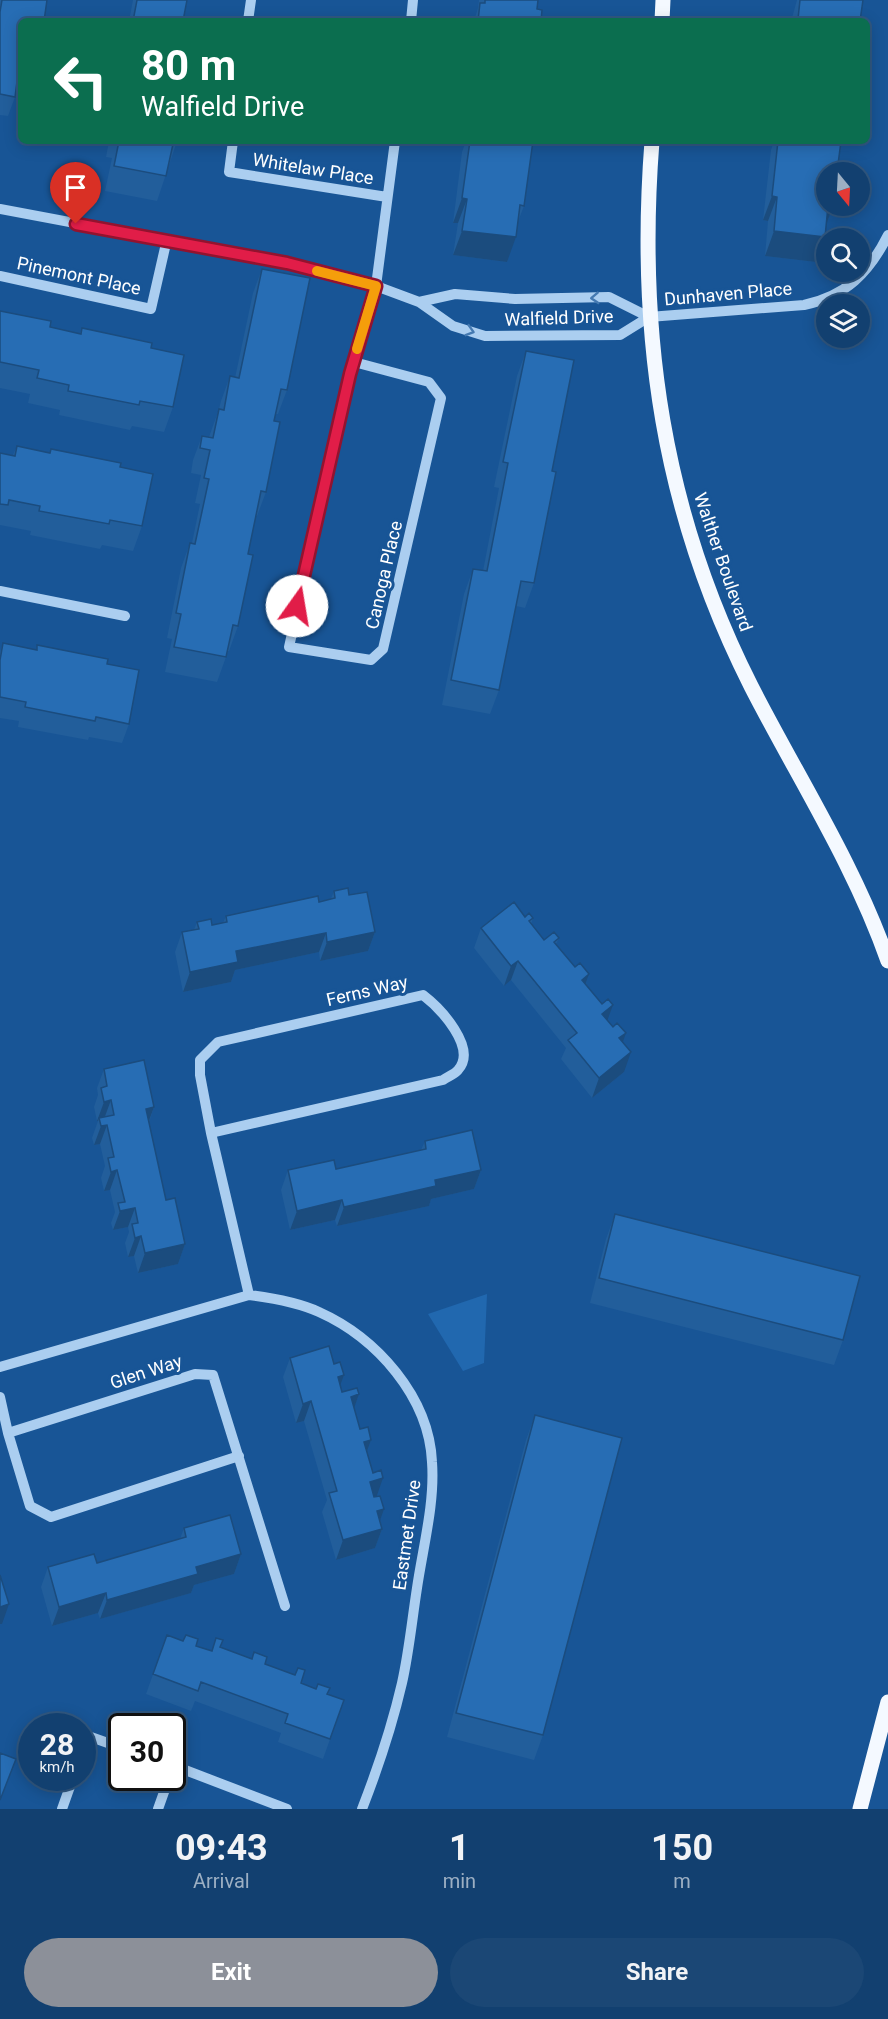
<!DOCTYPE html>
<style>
:root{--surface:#124070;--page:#1b4775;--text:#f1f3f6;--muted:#9cafc3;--line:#315983;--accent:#8c9099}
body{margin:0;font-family:Roboto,sans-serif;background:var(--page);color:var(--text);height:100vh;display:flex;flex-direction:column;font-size:22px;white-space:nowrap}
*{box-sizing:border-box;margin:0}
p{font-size:20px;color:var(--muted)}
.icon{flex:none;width:33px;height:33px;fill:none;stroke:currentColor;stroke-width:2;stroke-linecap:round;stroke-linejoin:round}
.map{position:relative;height:1809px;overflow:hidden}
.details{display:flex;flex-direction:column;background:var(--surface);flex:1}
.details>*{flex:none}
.guide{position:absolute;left:18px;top:18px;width:852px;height:126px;border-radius:9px;box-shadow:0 3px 15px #0003,0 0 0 2px var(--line);background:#0b6e4f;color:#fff;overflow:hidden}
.needle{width:39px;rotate:162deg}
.tools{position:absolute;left:816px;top:162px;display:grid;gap:12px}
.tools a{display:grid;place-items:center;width:54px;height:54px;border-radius:50%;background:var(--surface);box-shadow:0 3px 15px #0003,0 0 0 2px var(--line);font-size:30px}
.speed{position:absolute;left:18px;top:1713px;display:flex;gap:12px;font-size:30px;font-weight:700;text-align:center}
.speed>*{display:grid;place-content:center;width:78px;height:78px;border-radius:50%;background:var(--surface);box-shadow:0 3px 15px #0003,0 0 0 2px var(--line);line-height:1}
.speed small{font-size:15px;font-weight:400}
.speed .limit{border:3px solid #111;border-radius:9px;background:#fff;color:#111}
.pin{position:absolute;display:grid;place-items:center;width:51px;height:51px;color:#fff;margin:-62px -26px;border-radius:50% 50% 50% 0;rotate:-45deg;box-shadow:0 0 6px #0007}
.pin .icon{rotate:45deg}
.me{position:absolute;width:66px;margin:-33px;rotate:13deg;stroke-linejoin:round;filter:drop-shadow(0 0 4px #0008)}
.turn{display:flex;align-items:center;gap:21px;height:126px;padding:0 24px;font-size:27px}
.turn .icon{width:78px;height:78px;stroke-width:2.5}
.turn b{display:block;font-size:42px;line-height:51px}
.eta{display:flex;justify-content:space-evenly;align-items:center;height:102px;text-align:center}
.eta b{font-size:36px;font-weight:700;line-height:42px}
.primary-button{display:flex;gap:12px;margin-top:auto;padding:12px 24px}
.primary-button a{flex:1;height:69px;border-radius:36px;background:var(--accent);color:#fff;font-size:24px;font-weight:700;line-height:69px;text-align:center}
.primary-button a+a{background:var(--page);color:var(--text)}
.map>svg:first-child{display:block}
.green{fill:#2168af}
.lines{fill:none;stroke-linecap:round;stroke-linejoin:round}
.minor{stroke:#abcef0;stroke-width:10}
.major{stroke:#f4f9ff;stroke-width:15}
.wall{fill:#225e9b}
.shaded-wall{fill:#1b4c7e}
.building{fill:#276db4;stroke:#1b4c7e;stroke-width:1.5}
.oneway{stroke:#4479b1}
.route-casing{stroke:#92132f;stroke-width:15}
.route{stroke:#e11d48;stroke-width:10}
.slow{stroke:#f59e0b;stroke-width:10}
.labels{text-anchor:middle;stroke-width:6;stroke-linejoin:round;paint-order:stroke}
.street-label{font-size:18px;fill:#fff;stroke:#185596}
</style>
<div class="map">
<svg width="888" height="1809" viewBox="0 0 888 1809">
<rect width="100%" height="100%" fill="#185596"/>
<path class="green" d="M487 1294 484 1363 463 1371 428 1314Z"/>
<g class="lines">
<path class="minor" d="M248 21 251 0
M411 21 413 0
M233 141 229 172 387 197
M0 209 287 263 376 286 419 302 453 326 485 336 620 335 649 317 804 305C846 296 869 273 888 235
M0 276 151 309 167 239
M419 302 455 294 515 299 609 297 649 317
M354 362 429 382 441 398 383 649 371 660 289 647 350 374 376 286 395 141
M0 591 125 616
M423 995C440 1008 478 1048 458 1070 455 1074 447 1077 443 1080L211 1133 200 1075V1060L218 1042Z
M211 1133 249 1295
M0 1367 249 1295C273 1298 297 1302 319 1312 377 1338 429 1397 432 1462 435 1503 423 1547 417 1588 412 1620 409 1652 402 1683 392 1726 378 1768 362 1809
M0 1397 8 1433 30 1506 51 1517 239 1456
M8 1433 195 1374 213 1375 285 1606
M82 1751 88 1736 122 1748
M172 1765 287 1809
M62 1809 73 1778
M158 1809 169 1778"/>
<path class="major" d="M662 21 663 0
M652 141C637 334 663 512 751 686 798 778 854 864 888 961
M860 1809 888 1702"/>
</g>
<path class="wall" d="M0 0H47L21 21V79L18 78 15 97 8 116 0 115Z
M133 0H187L183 21H129Z
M479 0H538L537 9 541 21H474L478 8Z
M797 0H863L860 21H789L790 18H792Z
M109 141H177L157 201 105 191 112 158 106 157Z
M466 141H533L524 206 517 224 507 262 453 255 458 223H453L462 152Z
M774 141H841L826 206H833L826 225 825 237 816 262 765 256 768 221 763 220 771 150Z
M262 269 287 390 278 414H276L274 421 266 492 257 516H256L248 554 238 626 229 651H228L226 657 217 682 165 672 172 639 167 638 181 568 190 543H192L200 504 195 503 201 475 191 473 193 460 202 436 209 437 219 409 221 401 230 376 235 378 253 293Z
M0 311 50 327 80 334 82 328 151 348 173 407 164 432 132 426 130 430 59 415 60 410 28 403 30 394 0 388Z
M526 351 552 471 534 583 525 608 516 606 499 690 490 714 442 705 464 594 473 569 483 571 499 488 494 487 517 376Z
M17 446 49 453 51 449 120 467 142 526 133 551 102 545 100 549 30 535 31 531 0 525V526V453L13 455Z
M3 643 36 650 37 645 107 664 129 724 122 743 89 737 88 740 18 727 19 721 0 718V652Z
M334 891 349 895 375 932 368 951 320 961 319 952 235 970 231 982 183 992 175 952 182 932 194 930 197 922 212 925 223 923 226 916 331 899Z
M525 917 533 918 531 924 544 940 559 938 556 944 586 983 607 1021 623 1042 624 1072 592 1098 561 1059 566 1048 511 980 504 986 474 948 481 928Z
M104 1069 154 1107 149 1122 166 1200 185 1244 178 1264 138 1273 134 1256 128 1257 125 1243 129 1232 128 1227 113 1230 111 1223 115 1212 110 1190 104 1191 101 1178 105 1166 100 1144 94 1145 92 1138 98 1121H97L94 1107 98 1095 97 1088Z
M425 1141 481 1170 474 1189 431 1199 429 1206 337 1226 335 1220 290 1230 281 1190 288 1170 336 1169 421 1150Z
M615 1214 843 1340 834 1365 590 1303 606 1239Z
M290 1358 340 1386 342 1392 359 1394 354 1407 367 1452 376 1497 380 1520 382 1529 375 1548 336 1560 322 1512 327 1500 304 1421 296 1423 283 1377Z
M535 1415 543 1735 534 1760 447 1737 526 1440Z
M184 1528 241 1554 234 1574 194 1585 191 1593 100 1619 98 1613 52 1626 41 1587 48 1567 97 1563 180 1539Z
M167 1635 212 1651 220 1647 265 1664 301 1683 344 1700 323 1759 278 1742 281 1733 195 1701 191 1711 146 1694Z"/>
<path class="shaded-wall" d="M772 196 777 197 768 221 763 220Z
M462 198 467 199 458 223H453Z
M827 206H833L825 228Z
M462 231 516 237 507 262 453 255Z
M774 231 825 237 816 262 765 256Z
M375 932 368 951 320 961 327 942Z
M326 933 319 952 235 970 231 982 183 992 190 972 236 951Z
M518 961 511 980 504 986 511 966Z
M589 974 582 993V980Z
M613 1005 606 1024 602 1014Z
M626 1033 619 1053V1038Z
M631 1052 624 1072 592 1098 599 1078Z
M111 1100 104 1119 99 1118 98 1121H97L104 1102Z
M154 1107 147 1126 146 1109Z
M107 1125 100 1144 94 1145 101 1126Z
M117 1170 110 1190 104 1191 111 1172Z
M481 1170 474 1189 431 1199 429 1206 337 1226 344 1207 435 1180Z
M342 1200 335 1220 290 1230 297 1211Z
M135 1208 128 1227 113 1230 120 1211Z
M141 1236 134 1256 128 1257 135 1238Z
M185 1244 178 1264 138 1273 145 1253Z
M344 1375 337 1394 338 1377Z
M359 1394 352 1414 351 1397Z
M311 1401 304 1421 296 1423 303 1404Z
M371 1440 364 1459V1442Z
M383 1478 376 1498 363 1502 370 1482Z
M384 1509 377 1529V1511Z
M382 1529 375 1548 336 1560 343 1540Z
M241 1554 234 1574 194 1585 191 1593 100 1619 107 1600 196 1567Z
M106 1593 98 1613 52 1626 59 1607Z
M9 1604 2 1624H0V1607Z"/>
<path class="building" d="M2 0H47L44 21H21V58H20L15 97 0 94V12Z
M137 0H187L183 21H133Z
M485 0H538L537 9 542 10 541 21H478L480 3H485Z
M800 0H863L860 21H790V18L798 19Z
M119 141H177L176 145 173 144 166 176 114 166Z
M470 141H533L524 206 520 205 516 237 462 231 467 199 462 198Z
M778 141H841L837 172H826V206H828L825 237 774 231 777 197 772 196Z
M262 269 310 278 287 390 281 389 274 421 280 422 266 492 261 491 248 554 253 555 238 626 233 625 226 657 174 647 181 614 176 613 190 543 195 544 209 479 204 478 210 450 200 448 202 436 213 438 219 409 224 410 230 376 239 378Z
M0 311 51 321 50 327 81 334 82 328 152 343 151 348 184 355 173 407 140 401 139 405 68 391 69 385 37 378 39 370 0 362Z
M526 351 574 360 552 471 556 472 534 583 521 581 499 690 451 680 473 569 487 571 508 463 503 462Z
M17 446 50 453 51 449 121 463 120 467 153 474 142 526 110 520 109 524 39 511 40 506 9 500 8 505 0 504V453L15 456Z
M3 643 37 650V645L108 659 107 664 139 670 129 724 96 717 95 721 25 707 26 702 0 697V660Z
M348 888 349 895 367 892 375 932 327 942 326 933 236 951 238 962 190 972 182 932 199 929 197 922 211 919 212 925 227 922 226 916 318 896 319 902 335 898 334 891Z
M514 902 525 917 529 913 533 918 529 921 544 940 554 932 559 938 554 942 575 967 580 963 589 974 582 980 602 1004 608 999 613 1005 602 1014 613 1027 617 1023 626 1033 619 1038 631 1052 599 1078 568 1040 577 1033 518 961 511 966 481 928Z
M144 1060 154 1107 146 1109 166 1200 175 1198 185 1244 145 1253 141 1236 135 1238 132 1224 138 1223 135 1208 120 1211 118 1203 125 1202 117 1170 111 1172 108 1158 114 1157 107 1125 101 1126 99 1118 114 1115 111 1100 104 1102 101 1088 107 1086 104 1069Z
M472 1130 481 1170 435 1180 436 1186 344 1207 342 1200 297 1211 288 1170 334 1160 336 1169 426 1149 425 1141Z
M615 1214 860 1276 843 1340 599 1278Z
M329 1346 334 1364 340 1362 344 1375 338 1377 342 1392 357 1388 359 1394 351 1397 360 1429 368 1427 371 1440 364 1442 373 1473 381 1470 383 1478 370 1482 374 1497 380 1496 384 1509 377 1511 382 1529 343 1540 329 1493 337 1491 311 1401 303 1404 290 1358Z
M535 1415 622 1438 543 1735 456 1713Z
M230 1515 241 1554 196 1567 198 1574 107 1600 106 1593 59 1607 48 1567 94 1554 97 1563 186 1537 184 1528Z
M0 1575 9 1604 0 1607Z
M167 1635 183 1641 186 1635 198 1639 196 1646 212 1651 216 1638 223 1640 220 1647 252 1659 254 1652 267 1657 265 1664 295 1675 298 1668 305 1670 301 1683 316 1689 318 1684 330 1688 327 1694 344 1700 330 1739 285 1723 288 1714 201 1682 198 1691 153 1674Z
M0 1753 16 1759 0 1800Z"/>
<defs><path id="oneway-chevron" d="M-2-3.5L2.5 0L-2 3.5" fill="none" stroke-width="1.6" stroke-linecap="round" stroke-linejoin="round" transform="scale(1.5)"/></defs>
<g class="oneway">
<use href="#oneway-chevron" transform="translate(595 298) rotate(177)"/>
<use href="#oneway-chevron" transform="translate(470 331) rotate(17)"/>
</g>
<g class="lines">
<g class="route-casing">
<path id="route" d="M76 224 287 263 376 286 350 374 297 606"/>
</g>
<use href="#route" class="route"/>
<path class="slow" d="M317 271 376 286 357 349"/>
</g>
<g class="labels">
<g class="street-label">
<text transform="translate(313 169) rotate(9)" y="6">Whitelaw Place</text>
<text transform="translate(79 276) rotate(12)" y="6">Pinemont Place</text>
<text transform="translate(728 294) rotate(-5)" y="6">Dunhaven Place</text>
<text transform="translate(559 318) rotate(-2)" y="6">Walfield Drive</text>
<text transform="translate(723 562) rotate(71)" y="6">Walther Boulevard</text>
<text transform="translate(384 575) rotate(-77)" y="6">Canoga Place</text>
<text transform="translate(367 991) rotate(-13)" y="6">Ferns Way</text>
<text transform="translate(146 1372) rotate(-18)" y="6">Glen Way</text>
<text transform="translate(407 1535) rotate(-82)" y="6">Eastmet Drive</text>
</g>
</g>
</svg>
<div class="tools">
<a><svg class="needle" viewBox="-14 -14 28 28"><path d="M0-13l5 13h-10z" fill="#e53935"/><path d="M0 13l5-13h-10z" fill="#9cafc3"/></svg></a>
<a><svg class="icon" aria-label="search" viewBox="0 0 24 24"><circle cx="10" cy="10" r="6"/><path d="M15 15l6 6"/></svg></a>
<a><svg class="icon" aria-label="layers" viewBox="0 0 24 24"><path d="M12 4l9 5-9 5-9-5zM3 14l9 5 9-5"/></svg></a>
</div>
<div class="speed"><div>28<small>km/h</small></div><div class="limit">30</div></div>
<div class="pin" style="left:76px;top:224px;background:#d93025"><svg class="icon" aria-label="arrive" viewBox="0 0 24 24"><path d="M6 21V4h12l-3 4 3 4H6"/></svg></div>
<svg class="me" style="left:297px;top:606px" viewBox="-20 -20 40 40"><circle r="19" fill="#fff"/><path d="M0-13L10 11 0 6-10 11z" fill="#e11d48"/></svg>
<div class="guide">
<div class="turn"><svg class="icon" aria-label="left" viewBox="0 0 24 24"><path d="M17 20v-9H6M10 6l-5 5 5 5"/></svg><div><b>80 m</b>Walfield Drive</div></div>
</div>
</div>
<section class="details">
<div class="eta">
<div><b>09:43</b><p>Arrival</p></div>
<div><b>1</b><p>min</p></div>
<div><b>150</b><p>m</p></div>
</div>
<div class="primary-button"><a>Exit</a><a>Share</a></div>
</section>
